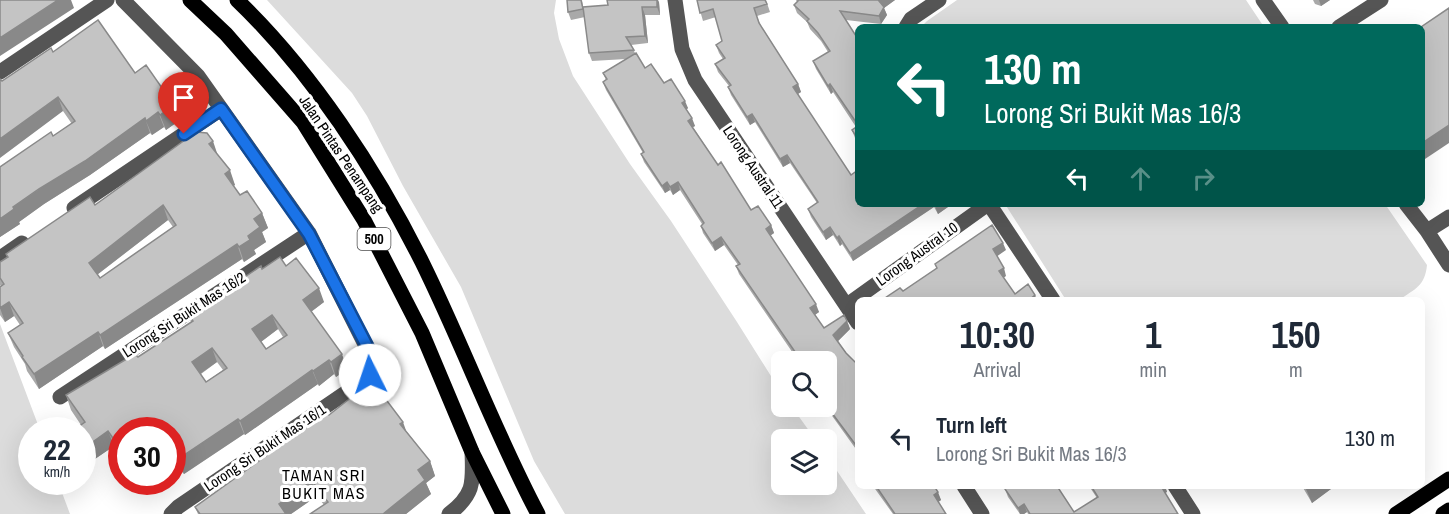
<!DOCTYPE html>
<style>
:root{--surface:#fff;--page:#f6f6f7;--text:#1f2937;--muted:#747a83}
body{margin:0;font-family:"Archivo Narrow",sans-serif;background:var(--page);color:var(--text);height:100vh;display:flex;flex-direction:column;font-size:22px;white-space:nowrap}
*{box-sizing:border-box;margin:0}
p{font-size:20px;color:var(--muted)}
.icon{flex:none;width:33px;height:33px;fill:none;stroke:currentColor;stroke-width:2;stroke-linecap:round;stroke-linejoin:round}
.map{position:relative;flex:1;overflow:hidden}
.details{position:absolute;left:855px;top:297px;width:570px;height:192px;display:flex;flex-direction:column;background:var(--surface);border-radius:9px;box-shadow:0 6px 24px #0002}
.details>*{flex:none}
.hud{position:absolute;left:855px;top:24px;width:570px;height:183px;border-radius:9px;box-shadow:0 6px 24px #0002;background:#00695c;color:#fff;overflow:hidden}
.controls{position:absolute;left:771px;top:351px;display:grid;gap:12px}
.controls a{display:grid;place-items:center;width:66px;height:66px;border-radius:9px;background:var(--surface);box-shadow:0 6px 24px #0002;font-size:30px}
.speed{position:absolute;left:18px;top:417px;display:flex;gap:12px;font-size:30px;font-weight:700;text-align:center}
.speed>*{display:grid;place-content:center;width:78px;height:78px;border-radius:50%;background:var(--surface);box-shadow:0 6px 24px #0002;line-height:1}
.speed small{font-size:15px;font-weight:400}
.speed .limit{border:9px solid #d22;background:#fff;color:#111}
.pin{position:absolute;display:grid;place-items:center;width:51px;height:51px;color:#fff;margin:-62px -26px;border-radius:50% 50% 50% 0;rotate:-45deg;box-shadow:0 0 6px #0007}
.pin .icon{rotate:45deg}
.me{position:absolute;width:66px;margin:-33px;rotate:356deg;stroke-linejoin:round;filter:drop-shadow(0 0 4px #0008)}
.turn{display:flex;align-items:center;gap:21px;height:126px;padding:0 30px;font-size:27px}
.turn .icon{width:78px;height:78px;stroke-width:2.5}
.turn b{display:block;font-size:42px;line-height:51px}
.lanes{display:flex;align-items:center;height:57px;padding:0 30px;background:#0003;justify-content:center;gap:30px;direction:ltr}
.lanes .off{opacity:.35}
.eta{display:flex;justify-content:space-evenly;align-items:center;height:102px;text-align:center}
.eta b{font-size:36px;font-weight:700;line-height:42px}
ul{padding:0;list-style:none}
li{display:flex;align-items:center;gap:18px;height:78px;padding:0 30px}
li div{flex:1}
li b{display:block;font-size:22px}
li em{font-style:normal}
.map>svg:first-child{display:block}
.green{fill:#dcdcdc}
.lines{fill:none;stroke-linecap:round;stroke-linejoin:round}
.minor{stroke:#555;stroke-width:15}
.major{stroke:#000;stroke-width:15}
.wall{fill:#a9a9a9;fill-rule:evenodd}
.shaded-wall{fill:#898989}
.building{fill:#c4c4c4;stroke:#898989;stroke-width:1.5;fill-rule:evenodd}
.route-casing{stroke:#114b97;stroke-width:15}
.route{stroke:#1a73e8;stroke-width:10}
.labels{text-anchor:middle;stroke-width:6;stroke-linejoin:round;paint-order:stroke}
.shield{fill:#fff;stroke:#4c4c4c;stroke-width:1.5}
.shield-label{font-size:14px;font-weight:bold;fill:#000}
.street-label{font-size:15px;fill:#000;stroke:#fff}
.neighbourhood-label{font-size:16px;letter-spacing:1.5px;fill:#000;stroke:#fff}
</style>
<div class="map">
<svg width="1449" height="514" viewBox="0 0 1449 514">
<rect width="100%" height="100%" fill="#fff"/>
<path class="green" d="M267 0H556L554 13 559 39 573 76 630 164 671 221 737 322 781 392 782 406 792 407 815 439 782 440V484H826L827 456 866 514H565L534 461 461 287 403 186 367 116 352 93Z
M957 0H1246L1264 27H921L927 21Z
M1005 204H1385L1427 265C1425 286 1415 289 1399 300H1066Z
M0 324 40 430H32V482H58L70 514H0Z"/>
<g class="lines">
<path class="minor" d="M123 0 198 76 309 233 372 358 370 375 363 381 178 507 171 514
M675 0 682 49 695 80 858 323
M1263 0 1282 27
M906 27 911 19 939 0
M1339 27 1381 0
M0 72 107 0
M989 204 1053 300
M1406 204 1427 231 1449 265
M74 208 221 109
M1427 231 1449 217
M0 258 22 243
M847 305 988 204
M60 397 309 233
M964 486 982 514
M1175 486 1193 514
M449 514C475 494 473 482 472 452"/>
<path class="major" d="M190 0 226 34 303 122 364 220 422 333 472 452 503 514
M237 0C312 72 376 170 422 262 463 345 495 433 538 514
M1396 514 1449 479
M1443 514 1449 510"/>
</g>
<path class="wall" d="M582 0 583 7 659 2 660 15H645L648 43 631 45 635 53 645 68 664 83 688 108 686 110 695 126 693 127 718 165 751 210 771 225 774 233 770 236 819 312 815 315 824 328 847 321 850 329 838 341 846 353 855 362 858 361V452L825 406H826V362H799L739 274 736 266 738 265 724 245 715 251 703 233 701 226 702 224 680 190 673 195 670 190 665 193 644 162 641 154 643 153 606 90 603 82 606 80 603 73 626 59 592 61 589 53 585 17 571 20 568 12Z
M697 0H766L770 12 757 16 760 24 798 84 801 92 798 94 858 204H952L951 205 938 214 934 207 853 261 842 244 840 246 833 235 826 240 811 217 808 209 817 203 790 163 783 167 755 122 750 125 731 95 728 87 729 86 718 72 715 64 723 59 719 53 716 45 722 41 716 17 703 21Z
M796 0H895L884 8 887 15 881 24 846 20 858 39V142L855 138 852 130 856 127 833 92 831 94 816 69 813 61 828 52 821 41 810 29 807 22 797 13 794 5 797 2Z
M1313 0H1330L1321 6 1315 4Z
M53 52 135 73 174 105 180 120 166 130 164 127 152 135 150 133 90 175 44 204 19 222 20 224 0 237V167L53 136 72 124 63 111 2 81Z
M218 156 235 185 233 186 240 195 262 213 268 228 262 232 266 242 254 250 256 254 244 262 242 259 105 349 103 346 39 389 27 371 25 364 14 347 8 333 20 325 14 316 5 322 0 315V287L1 286 0 285V262L7 257 6 254 95 205ZM168 220 173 227 100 278 97 275Z
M286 266 324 302 311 312 347 369 336 377 334 374 319 386 318 384 245 435 244 434 184 474 182 472 172 478V430H122V458L114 446 92 461 82 447V430L81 425 71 410 66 395 138 357 191 322 188 314 236 283 262 269ZM278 329 283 337 266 349 261 342ZM217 362 223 370 206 382 201 374Z
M329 415 407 432 430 461 435 476 426 483 431 494 406 514H310L324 505 317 496 291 514H198L195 507Z
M137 482H168L153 492 148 485 143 489Z
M873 486H934L941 500 938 502 946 514H893Z
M1089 486H1165L1167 492 1164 493 1178 514H1028L1027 512 1024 514H1020L1008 497 1005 489 1074 512 1097 498Z
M1302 486H1335L1312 503Z"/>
<path class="shaded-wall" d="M58 0H71L74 8 0 56V38Z
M657 0H658L659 2 660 15 657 7Z
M881 0H895L884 8 887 15 881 24 879 16V1Z
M1319 0H1330L1321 6Z
M642 7 645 15 648 43 645 36Z
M798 84 801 92 796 95 793 87Z
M830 84 833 92 831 94 828 86Z
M58 97 63 111 0 158V139Z
M685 101 688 108 685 111 682 103Z
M174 105 180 120 166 130 160 115Z
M158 112 164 127 152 135 146 121Z
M752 114 755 122 750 125 747 117Z
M145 118 150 133 90 175 44 204 19 222 20 224 0 237V219L13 207Z
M692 118 695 126 691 128 688 121Z
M1449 125V143L1422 161V143Z
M213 141 218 156 209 144Z
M787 155 790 163 783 167 780 159Z
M230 170 235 185 230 188 225 174Z
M667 182 670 190 665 193 662 186Z
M678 182 680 190 673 195 670 187Z
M923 204H933L934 207 853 261 850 253Z
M938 204H952L938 214 935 206Z
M163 205 168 220 94 277 89 263Z
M262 213 268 228 262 232 266 242 254 250 256 254 244 262 239 247 254 219Z
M771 225 774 233 768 237 766 229Z
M830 227 833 235 826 240 823 232Z
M839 236 842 244 840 246 837 238Z
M721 237 724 245 715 251 712 243Z
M1003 243 1006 250 996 257 993 249Z
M237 244 242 259 105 349 100 335Z
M1004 268 1006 276 1002 279 999 271Z
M319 288 324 302 308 314 303 300Z
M1035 295 1037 300H1028Z
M9 302 14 316 5 322 0 308Z
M816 304 819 312 813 316 810 308Z
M272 315 278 329 258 344 252 329Z
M847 321 850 329 836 343 833 335Z
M98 332 103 346 39 389 34 374Z
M212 348 217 362 197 376 192 362Z
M342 354 347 369 336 377 331 362Z
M329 360 334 374 319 386 313 371Z
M312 370 318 384 245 435 240 421Z
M238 419 244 434 184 474 178 459Z
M403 422 408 436 400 424Z
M108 431 114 446 92 461 87 446Z
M177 457 182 472 172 478V460Z
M430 461 435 476 426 483 431 494 406 514H383L418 470Z
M312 481 317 496 291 514H283L279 504Z
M140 482H147L148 485 143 489Z
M149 482H168L153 492Z
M1160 486H1165L1167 492 1163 494Z
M1310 486H1335L1312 503 1306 489Z
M938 492 941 500 937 503 934 495Z
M1024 504 1027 512 1024 514H1020L1018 508Z"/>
<path class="building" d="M0 0H58L0 38Z
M567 0H581L583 9 568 12Z
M607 0H657V7H642L645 36 626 37 634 50 589 53 583 7 608 5Z
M697 0H765L767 4 754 8 759 23 798 84 793 87 851 175 858 170V204H923L850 253 839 236 837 238 830 227 823 232 808 209 818 202 787 155 780 159 752 114 747 117 728 87 731 85 715 64 725 58 716 45 722 41 713 9 700 13Z
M798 0H881L879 1 884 7 879 16 840 11 858 39V125L830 84 828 86 813 61 830 51 818 33 807 21 809 19 794 5 798 1Z
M1449 8V125L1422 143V27H1421Z
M98 20 135 73 146 65 174 105 160 115 158 112 146 121 145 118 85 161 39 189 13 207 14 209 0 219V167L51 132 53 136 75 121 58 97 0 139V79L2 81 51 48 53 52Z
M636 53 645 68 651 64 664 83 671 79 685 101 682 103 692 118 688 121 718 165 721 162 751 210 758 206 771 225 766 229 816 304 810 308 824 328 844 315 847 321 833 335 846 353 855 362 858 361V448L826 405V362H802L736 266 740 264 721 237 712 243 701 226 704 223 678 182 670 187 667 182 662 186 641 154 644 152 603 82 607 79 603 73Z
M858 126V139L852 130Z
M196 132 207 133 213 141 209 144 230 170 225 174 240 195 247 191 262 213 254 219 260 227 248 236 250 240 239 247 237 244 100 335 98 332 34 374 22 357 23 356 8 333 23 323 9 302 0 308V287L4 284 0 278V262L8 257 6 254 90 197 95 205ZM163 205 176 225 100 278 89 263Z
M992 225 1003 243 993 249 1004 268 999 271 1015 294 1028 284 1035 295 1029 300H882L900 288 903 291 937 268 935 264Z
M280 257 286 266 296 258 319 288 303 300 342 354 331 362 329 360 313 371 312 370 260 407 240 421 238 419 178 459 177 457 172 460V430H122V451L108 431 87 446 82 440V430H76L75 429 85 422 66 395 135 354 138 357 193 321 188 314 235 281 236 283 261 266 262 269ZM272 315 287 335 266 349 252 329ZM212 348 227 368 206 382 192 362Z
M372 381 403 422 400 424 430 461 418 470 425 480 383 514H310L328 502 312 481 279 504 286 514H200L195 507 327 412 329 415Z
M876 486H934L938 492 934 495 946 514H895Z
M1010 486H1057L1074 512 1098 497 1091 486H1161L1178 514H1030L1024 504 1018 508 1005 489Z"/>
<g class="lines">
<g class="route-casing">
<path id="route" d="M184 134 221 109 309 234 368 348 372 358 370 375"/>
</g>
<use href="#route" class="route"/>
</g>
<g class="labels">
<rect class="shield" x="357.5" y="228" width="33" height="22" rx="4.5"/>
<g class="shield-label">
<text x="374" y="244">500</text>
</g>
<g class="street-label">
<text transform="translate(341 154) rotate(56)" y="5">Jalan Pintas Penampang</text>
<text transform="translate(753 167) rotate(56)" y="5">Lorong Austral 11</text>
<text transform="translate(917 254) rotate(-36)" y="5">Lorong Austral 10</text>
<text transform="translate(184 315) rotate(-33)" y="5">Lorong Sri Bukit Mas 16/2</text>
<text transform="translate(265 448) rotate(-34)" y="5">Lorong Sri Bukit Mas 16/1</text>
</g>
<g class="neighbourhood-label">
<text x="324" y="481">TAMAN SRI<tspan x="324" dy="18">BUKIT MAS</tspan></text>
</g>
</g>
</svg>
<div class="controls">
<a><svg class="icon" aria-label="search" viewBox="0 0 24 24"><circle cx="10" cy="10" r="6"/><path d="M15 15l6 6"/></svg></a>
<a><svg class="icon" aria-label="layers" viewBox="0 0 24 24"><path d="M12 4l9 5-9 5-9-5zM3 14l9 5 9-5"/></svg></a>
</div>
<div class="speed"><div>22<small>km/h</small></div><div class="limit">30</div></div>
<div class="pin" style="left:184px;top:134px;background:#d93025"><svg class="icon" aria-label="arrive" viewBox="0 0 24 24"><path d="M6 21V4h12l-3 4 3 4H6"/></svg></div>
<svg class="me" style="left:370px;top:375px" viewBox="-20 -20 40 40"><circle r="19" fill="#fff"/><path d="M0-13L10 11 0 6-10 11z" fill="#1a73e8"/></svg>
<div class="hud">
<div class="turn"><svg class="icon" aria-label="left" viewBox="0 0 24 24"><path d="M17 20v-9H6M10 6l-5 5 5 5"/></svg><div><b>130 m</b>Lorong Sri Bukit Mas 16/3</div></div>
<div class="lanes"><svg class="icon" aria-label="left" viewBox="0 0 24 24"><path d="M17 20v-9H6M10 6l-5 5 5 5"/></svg><svg class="icon off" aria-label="ahead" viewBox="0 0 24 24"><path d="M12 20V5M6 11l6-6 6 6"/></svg><svg class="icon off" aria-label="right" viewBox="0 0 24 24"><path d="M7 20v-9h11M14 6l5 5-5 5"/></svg></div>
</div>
<section class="details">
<div class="eta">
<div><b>10:30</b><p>Arrival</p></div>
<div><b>1</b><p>min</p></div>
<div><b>150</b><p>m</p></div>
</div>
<ul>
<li><svg class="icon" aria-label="left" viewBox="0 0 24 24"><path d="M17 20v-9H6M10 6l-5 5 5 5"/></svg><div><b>Turn left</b><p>Lorong Sri Bukit Mas 16/3</p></div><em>130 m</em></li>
</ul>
</section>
</div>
